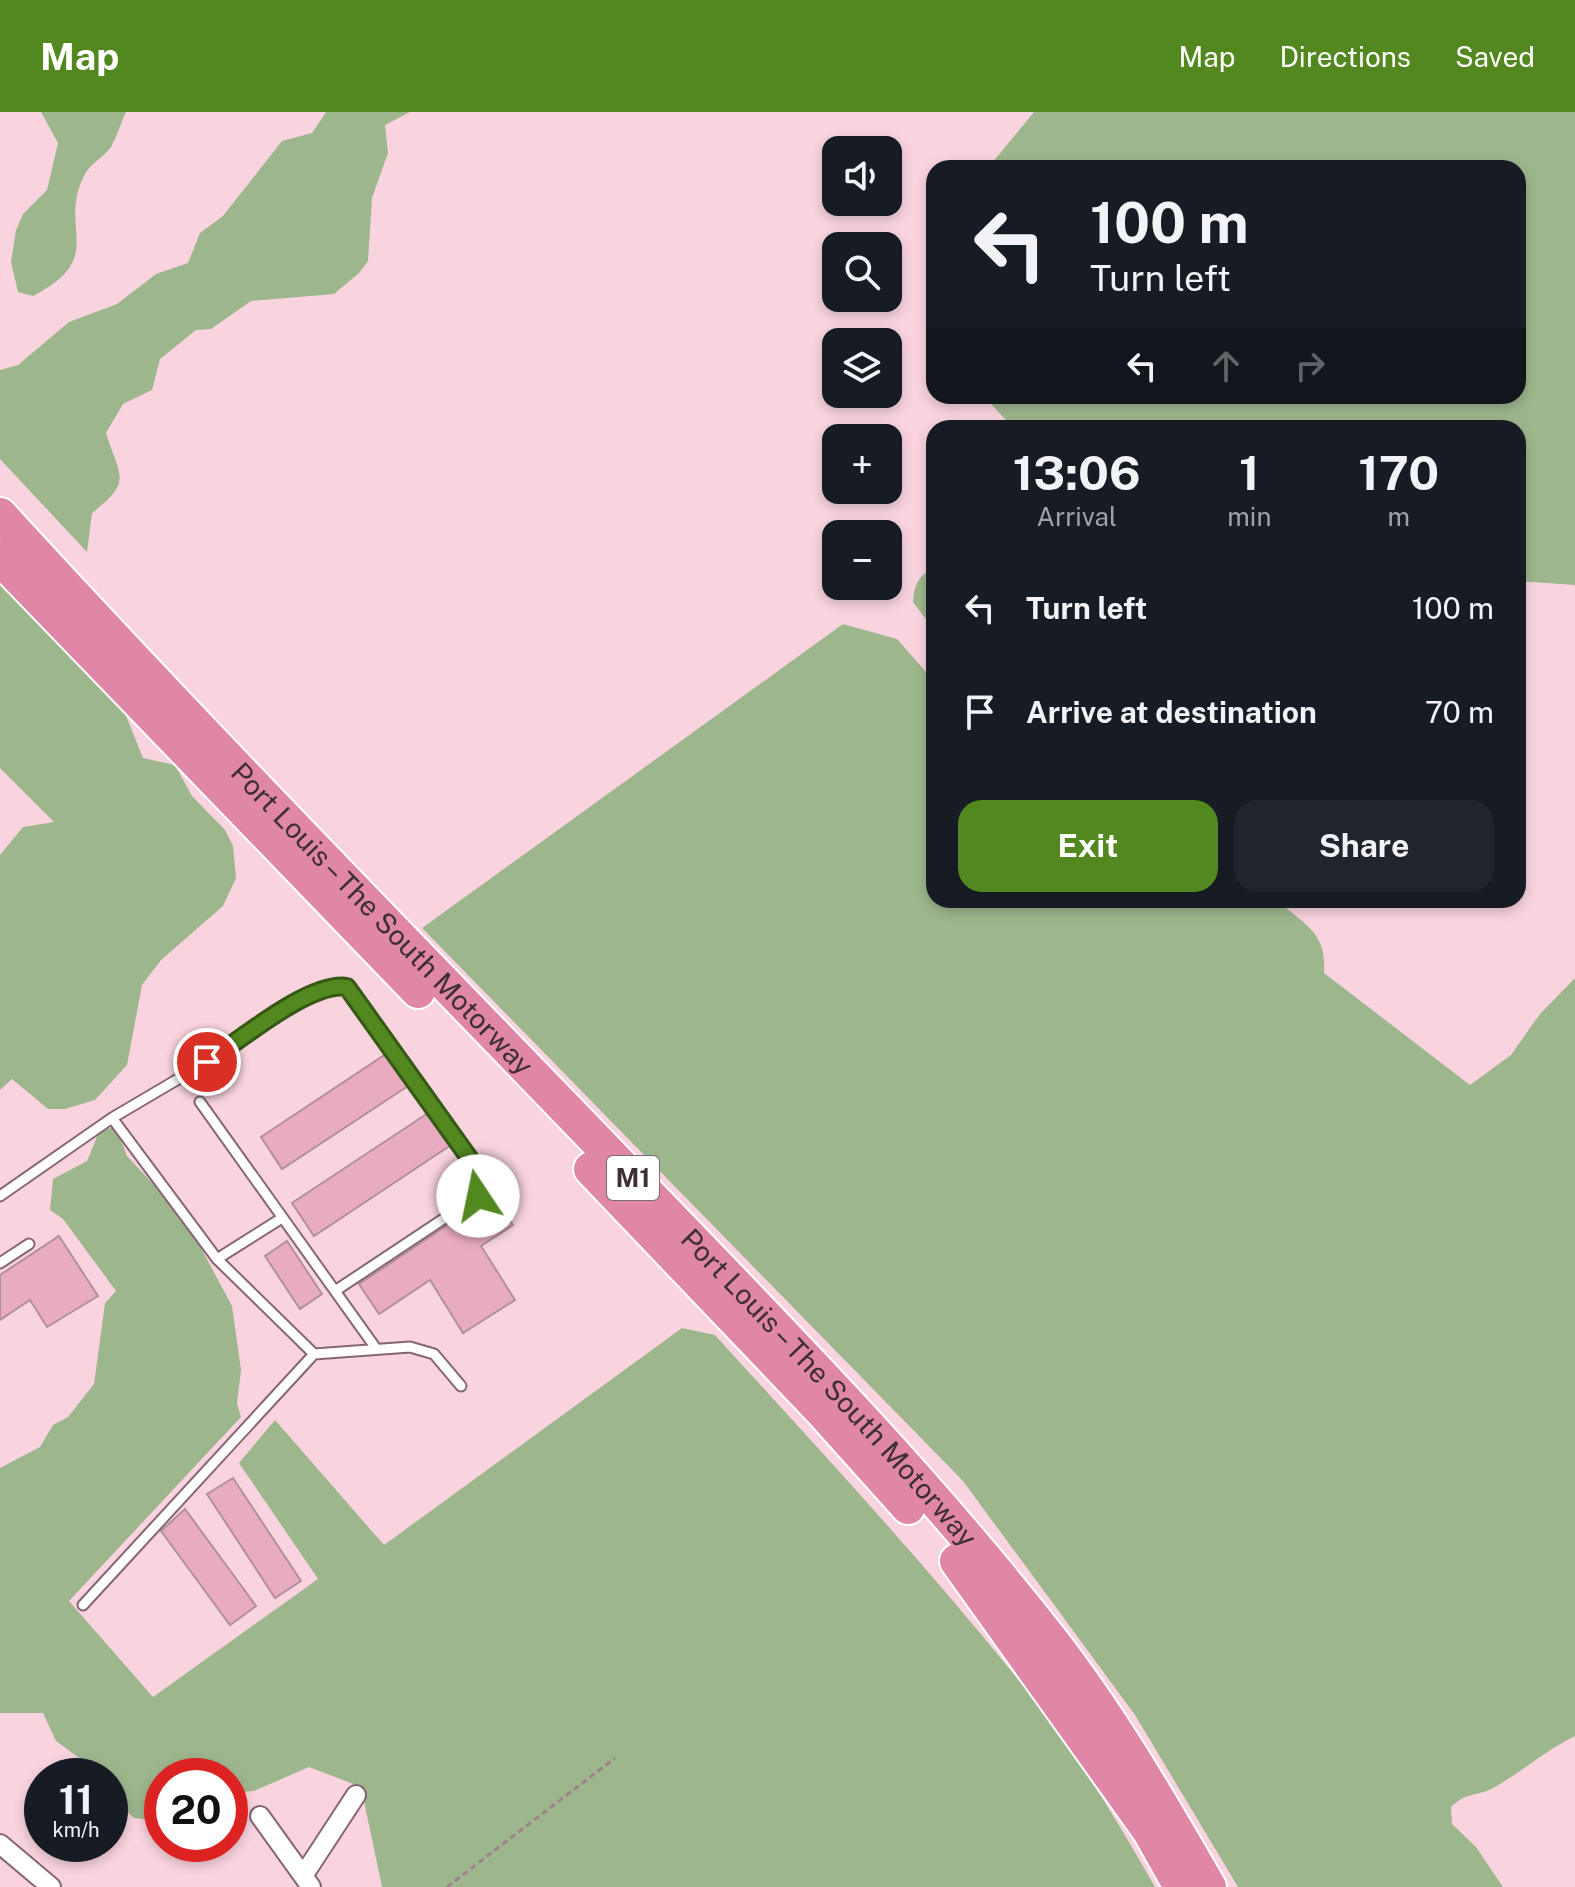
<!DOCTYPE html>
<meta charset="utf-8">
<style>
:root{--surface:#171b24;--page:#20242c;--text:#f1f3f6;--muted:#9ea1a6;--accent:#538821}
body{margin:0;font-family:"Public Sans",sans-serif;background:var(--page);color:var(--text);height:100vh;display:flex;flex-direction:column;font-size:30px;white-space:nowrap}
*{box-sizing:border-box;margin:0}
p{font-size:26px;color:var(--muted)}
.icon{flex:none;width:44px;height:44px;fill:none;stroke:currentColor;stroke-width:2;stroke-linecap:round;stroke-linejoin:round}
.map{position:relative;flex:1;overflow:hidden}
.side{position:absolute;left:926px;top:308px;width:600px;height:488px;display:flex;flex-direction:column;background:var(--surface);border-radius:24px;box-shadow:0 4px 12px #0003}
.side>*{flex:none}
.banner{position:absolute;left:926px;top:48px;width:600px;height:244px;border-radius:24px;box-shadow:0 4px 12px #0003;background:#171b24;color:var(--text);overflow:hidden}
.controls{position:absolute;left:822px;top:24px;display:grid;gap:16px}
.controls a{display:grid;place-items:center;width:80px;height:80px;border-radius:16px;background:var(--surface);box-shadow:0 4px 12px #0003;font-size:40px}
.speed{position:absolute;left:24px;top:1646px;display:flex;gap:16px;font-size:40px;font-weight:700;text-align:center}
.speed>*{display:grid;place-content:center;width:104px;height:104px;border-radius:50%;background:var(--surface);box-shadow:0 4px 12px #0003;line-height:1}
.speed small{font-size:20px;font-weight:400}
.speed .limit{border:12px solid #d22;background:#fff;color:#111}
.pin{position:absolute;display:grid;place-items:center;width:68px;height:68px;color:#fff;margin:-34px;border:4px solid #fff;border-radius:50%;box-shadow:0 2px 8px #0007}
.me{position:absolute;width:88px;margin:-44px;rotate:349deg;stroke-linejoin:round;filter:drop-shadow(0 0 6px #0008)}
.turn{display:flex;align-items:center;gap:28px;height:168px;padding:0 32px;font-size:36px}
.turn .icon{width:104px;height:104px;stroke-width:2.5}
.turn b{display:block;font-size:56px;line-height:68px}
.lanes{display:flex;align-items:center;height:76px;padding:0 32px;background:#0003;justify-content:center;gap:40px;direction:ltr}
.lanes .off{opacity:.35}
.eta{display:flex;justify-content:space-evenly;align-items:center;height:136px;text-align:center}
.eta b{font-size:48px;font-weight:700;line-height:56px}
.action{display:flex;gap:16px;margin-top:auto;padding:16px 32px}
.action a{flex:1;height:92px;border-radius:24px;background:var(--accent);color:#fff;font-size:32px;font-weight:700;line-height:92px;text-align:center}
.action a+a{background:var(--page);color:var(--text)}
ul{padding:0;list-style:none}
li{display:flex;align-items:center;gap:24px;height:104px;padding:0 32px}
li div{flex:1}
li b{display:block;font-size:30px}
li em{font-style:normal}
header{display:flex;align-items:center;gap:48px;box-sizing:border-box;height:112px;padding:0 40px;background:var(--accent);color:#fff}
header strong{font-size:38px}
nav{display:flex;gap:44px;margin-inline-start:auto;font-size:28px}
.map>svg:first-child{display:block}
.green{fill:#9eb68e}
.building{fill:#e9abc0;stroke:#b2909b;stroke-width:2}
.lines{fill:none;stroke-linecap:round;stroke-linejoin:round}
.lane-casing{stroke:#866671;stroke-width:13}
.street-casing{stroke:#866671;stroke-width:22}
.highway-casing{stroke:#fff;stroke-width:38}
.path{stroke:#9e838b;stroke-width:3;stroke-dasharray:6 4;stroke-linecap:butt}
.lane{stroke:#fff;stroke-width:9}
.street{stroke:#fff;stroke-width:18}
.highway{stroke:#e087a7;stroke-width:34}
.route-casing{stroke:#365815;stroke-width:20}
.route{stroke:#538821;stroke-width:14}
.labels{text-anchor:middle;stroke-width:8;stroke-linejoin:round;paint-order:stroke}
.shield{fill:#fff;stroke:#786d71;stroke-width:2}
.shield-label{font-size:26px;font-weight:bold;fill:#3e2f34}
.street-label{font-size:28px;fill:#3e2f34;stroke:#fff}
</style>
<header>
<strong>Map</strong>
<nav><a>Map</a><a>Directions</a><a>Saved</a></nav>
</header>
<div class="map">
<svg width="1575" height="1775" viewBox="0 0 1575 1775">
<rect width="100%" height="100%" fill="#f9d4df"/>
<path class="green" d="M41 0H126C121 11 117 24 111 35 104 45 91 51 85 62 56 116 109 145 33 184L18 180 11 150 16 118 23 102 47 78 58 31Z
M326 0H410L385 13 388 41 372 86 368 149 359 161 334 182 251 189 211 217 196 218 160 247 152 278 123 292 106 321C120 366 133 369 92 401L87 440 0 347V258L18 253 69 210 117 192 156 162 188 151 200 121 223 104 282 29 312 21Z
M1034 0H1575V473L1518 469V316H1013L984 284H1518V56H988Z
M0 456 125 601 143 646 175 653 192 684 225 718 233 734 236 766 223 794 161 848 142 873 127 953 95 988 65 997H48L12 967 0 978V743L23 715 54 710 0 656Z
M934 456V518L913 490C914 473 918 464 934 456Z
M843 512 897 527 934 569V788H1277C1304 813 1327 819 1324 861L1470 973 1511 943 1540 902 1575 866V1624C1546 1638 1523 1659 1495 1675 1478 1685 1467 1679 1451 1695L1452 1712 1476 1735 1503 1775H1238L1135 1603 963 1369 422 816Z
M116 1014 127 1044 185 1106 232 1194 241 1258 237 1291 241 1305 69 1489 153 1585 318 1467 239 1351 275 1308 384 1433 682 1216 715 1223C824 1343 936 1463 1036 1590 1081 1648 1119 1712 1155 1775H382L361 1675 309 1655 254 1679 230 1681V1664H162V1709L134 1706 110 1684V1664H97L96 1658 56 1629 43 1601H0V1356L40 1335 53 1313 68 1305 94 1272 105 1191 116 1179 63 1107 50 1098 53 1067 87 1049 99 1020Z"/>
<path class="building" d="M386 942 408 974 282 1057 261 1025Z
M428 1001 451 1033 314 1124 292 1091Z
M490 1080 513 1113 481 1134 515 1188 463 1221 430 1168 379 1202 359 1172 482 1090Z
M59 1124 98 1184 47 1215 30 1188 0 1208V1163Z
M287 1129 322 1182 300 1197 265 1144Z
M233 1366 301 1469 275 1486 207 1382Z
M185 1397 256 1494 230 1513 161 1419Z"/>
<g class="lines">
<g class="lane-casing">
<path id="lane" d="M200 990 375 1235
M112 1006 217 1147 314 1242
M0 1084 112 1006 207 950 314 880 335 873 347 875 482 1064 483 1074 478 1084 335 1179
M217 1147 282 1106
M0 1151 29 1132
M83 1493 314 1242 410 1235 434 1242 461 1274"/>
</g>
<g class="street-casing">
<path id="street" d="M260 1704 311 1775
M0 1732 51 1775
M303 1764 356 1683"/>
</g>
<g class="highway-casing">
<g id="highway">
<path id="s1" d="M0 403C203 625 414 839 623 1056 770 1209 920 1360 1050 1527 1110 1604 1160 1690 1209 1775"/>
<path d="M0 446 418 879"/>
<path d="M591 1057 822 1299 908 1395"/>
<path d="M957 1449 1149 1718 1181 1775"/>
</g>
</g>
<path class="path" d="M447 1775 615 1646"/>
<use href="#lane" class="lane"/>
<use href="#street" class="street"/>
<use href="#highway" class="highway"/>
</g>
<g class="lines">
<g class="route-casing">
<path id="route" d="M207 950C239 929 310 869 347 875L482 1064 483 1074 478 1084"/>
</g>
<use href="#route" class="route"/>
</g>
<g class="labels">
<rect class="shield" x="607" y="1044" width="52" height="44" rx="6"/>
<g class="shield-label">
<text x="633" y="1075">M1</text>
</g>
<g class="street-label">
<text dy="10" stroke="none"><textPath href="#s1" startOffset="556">Port Louis – The South Motorway</textPath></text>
<text dy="10" stroke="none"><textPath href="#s1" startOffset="1204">Port Louis – The South Motorway</textPath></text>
</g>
</g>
</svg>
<div class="controls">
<a><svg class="icon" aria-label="sound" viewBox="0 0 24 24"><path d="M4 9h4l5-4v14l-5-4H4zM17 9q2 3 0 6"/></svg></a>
<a><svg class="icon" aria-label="search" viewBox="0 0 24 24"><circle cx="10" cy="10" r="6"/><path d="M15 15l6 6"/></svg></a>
<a><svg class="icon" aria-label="layers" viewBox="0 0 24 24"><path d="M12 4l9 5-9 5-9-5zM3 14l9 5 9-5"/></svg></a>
<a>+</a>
<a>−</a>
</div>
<div class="speed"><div>11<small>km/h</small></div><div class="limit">20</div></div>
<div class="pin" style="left:207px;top:950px;background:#d93025"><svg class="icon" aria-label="arrive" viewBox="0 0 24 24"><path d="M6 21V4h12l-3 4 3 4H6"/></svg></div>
<svg class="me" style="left:478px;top:1084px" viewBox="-20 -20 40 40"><circle r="19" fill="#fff"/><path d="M0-13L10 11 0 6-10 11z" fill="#538821"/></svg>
<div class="banner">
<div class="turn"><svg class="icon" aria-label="left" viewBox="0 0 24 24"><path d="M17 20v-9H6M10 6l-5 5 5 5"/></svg><div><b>100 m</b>Turn left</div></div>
<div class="lanes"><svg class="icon" aria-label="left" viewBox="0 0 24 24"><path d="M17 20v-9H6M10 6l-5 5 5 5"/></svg><svg class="icon off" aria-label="ahead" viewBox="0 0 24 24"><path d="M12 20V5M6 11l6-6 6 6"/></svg><svg class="icon off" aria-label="right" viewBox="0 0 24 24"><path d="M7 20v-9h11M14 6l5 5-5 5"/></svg></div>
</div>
<section class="side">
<div class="eta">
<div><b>13:06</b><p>Arrival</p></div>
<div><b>1</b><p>min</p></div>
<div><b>170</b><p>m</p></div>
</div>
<ul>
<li><svg class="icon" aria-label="left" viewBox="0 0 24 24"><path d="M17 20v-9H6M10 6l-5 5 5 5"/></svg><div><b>Turn left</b></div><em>100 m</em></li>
<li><svg class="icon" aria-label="arrive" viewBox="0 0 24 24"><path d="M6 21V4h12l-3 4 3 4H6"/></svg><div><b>Arrive at destination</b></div><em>70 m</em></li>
</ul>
<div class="action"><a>Exit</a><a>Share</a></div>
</section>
</div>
